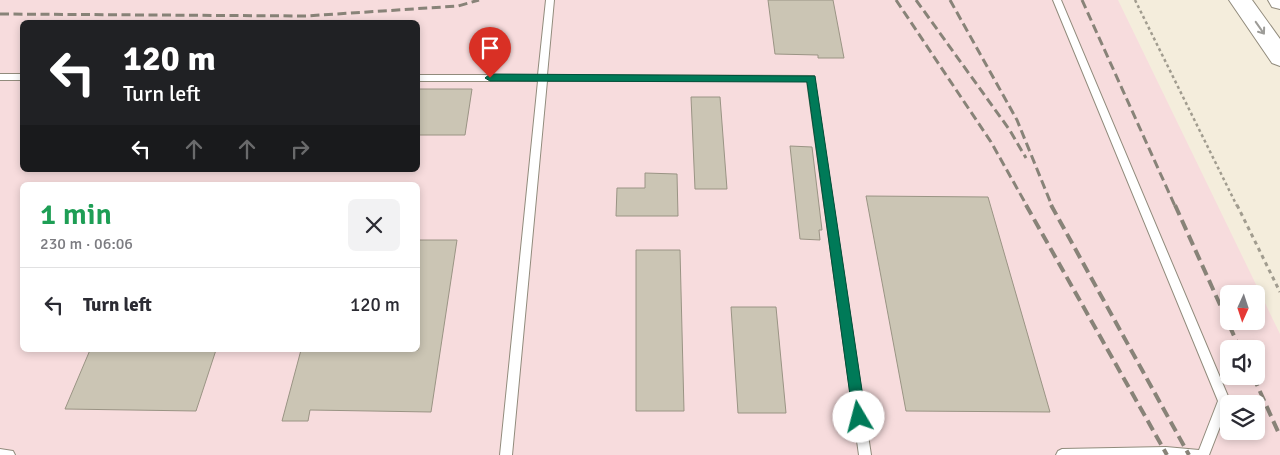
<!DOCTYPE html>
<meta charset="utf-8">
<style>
:root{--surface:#fff;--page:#f2f2f3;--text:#2b2b33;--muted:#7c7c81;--line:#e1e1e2}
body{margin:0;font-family:Signika,sans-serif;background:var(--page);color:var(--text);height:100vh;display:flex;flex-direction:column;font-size:19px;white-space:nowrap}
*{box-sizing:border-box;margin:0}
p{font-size:16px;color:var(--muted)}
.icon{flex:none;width:28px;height:28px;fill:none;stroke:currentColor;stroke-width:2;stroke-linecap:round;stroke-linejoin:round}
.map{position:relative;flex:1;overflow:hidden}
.sheet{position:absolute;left:20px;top:182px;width:400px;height:170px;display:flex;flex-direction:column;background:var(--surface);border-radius:8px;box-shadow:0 2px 8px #0003}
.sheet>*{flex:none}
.banner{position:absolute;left:20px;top:20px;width:400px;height:152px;border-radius:8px;box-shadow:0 2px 8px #0003;background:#202124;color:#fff;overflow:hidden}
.needle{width:32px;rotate:183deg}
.controls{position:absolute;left:1220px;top:285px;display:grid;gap:10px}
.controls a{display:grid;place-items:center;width:45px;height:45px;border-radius:8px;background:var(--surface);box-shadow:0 2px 8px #0003;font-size:25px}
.pin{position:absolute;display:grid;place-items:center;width:42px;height:42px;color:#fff;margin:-51px -21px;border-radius:50% 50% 50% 0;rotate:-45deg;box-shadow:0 0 5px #0007}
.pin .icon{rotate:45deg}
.me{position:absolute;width:55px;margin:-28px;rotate:352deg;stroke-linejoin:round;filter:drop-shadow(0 0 4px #0008)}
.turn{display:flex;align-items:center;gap:18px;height:105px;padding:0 20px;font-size:22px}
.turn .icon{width:65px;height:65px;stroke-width:2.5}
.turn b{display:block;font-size:35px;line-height:42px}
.lanes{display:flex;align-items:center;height:48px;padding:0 20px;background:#0003;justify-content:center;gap:25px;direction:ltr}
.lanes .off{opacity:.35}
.round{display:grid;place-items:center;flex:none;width:52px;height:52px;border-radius:8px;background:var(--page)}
.headline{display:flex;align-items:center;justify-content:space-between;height:85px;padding:0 20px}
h1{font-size:30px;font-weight:600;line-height:38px;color:#1e9e55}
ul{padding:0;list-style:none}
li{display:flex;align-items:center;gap:15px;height:75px;padding:0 20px;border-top:1px solid var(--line)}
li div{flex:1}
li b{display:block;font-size:19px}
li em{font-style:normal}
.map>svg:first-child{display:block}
.industrial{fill:#f7dcdd;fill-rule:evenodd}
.building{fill:#cbc5b4;stroke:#9a9484}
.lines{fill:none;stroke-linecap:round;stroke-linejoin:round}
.lane-casing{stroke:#918b7c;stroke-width:2}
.highway-casing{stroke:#918b7c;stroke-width:2}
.path-far1{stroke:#a19c8f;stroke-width:2.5;stroke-dasharray:3 3;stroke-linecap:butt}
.path{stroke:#a19c8f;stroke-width:3;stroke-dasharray:4 4;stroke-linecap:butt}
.lane{fill:#fff;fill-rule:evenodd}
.highway{fill:#fff;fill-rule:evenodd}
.rail-far1{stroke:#888378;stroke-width:3;stroke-dasharray:9 4.5;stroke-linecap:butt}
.rail{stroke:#888378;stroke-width:4;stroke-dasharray:11 5.5;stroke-linecap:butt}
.oneway{stroke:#9d9c98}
.route{fill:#007a58;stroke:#004f39}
</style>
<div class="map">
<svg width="1280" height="455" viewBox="0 0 1280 455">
<rect width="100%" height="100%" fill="#f4eddc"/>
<path class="industrial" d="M0 0H1118L1280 334V455H0ZM22 22H418V170H22ZM22 185H418V350H22ZM1229 294H1256V321H1229ZM1229 349H1256V376H1229ZM1229 404H1256V431H1229Z"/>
<path class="building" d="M768 0H833L844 58H818V55L775 54Z
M418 89H472L465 135H418Z
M691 97H720L727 189H695Z
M790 146 812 147 822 230H819L820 240 800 239Z
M645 173 677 174 678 216H616L617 188H645Z
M866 196 988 197 1050 412 906 411Z
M418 240H457L431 412 310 410 308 421H282L301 350H418Z
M636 250H680L684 411H636Z
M731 307H776L786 413H738Z
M90 350H216L196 411 65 409Z"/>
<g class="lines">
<g class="lane-casing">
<path id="lane" d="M546 0H554L547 75 814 76 871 455H859L807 81H547L512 455H500L538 81H418V75H538Z
M1053 0H1061L1230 401 1209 455H1056L1058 451 1062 449 1166 447 1199 450 1218 401Z
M0 74H22V80H0Z
M0 449 13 451 15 455H0Z"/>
</g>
<g class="highway-casing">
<path id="highway" d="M1229 0H1252L1280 39V66L1272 63Z
M1268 0H1280V9L1272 7Z"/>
</g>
<path class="path-far1" d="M1135 0 1237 206"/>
<path class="path" d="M1237 205 1280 292"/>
<use href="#lane" class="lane"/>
<use href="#highway" class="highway"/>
<path class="rail-far1" d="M896 0 991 142 1027 206
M916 0 1009 129 1026 158
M950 0 1017 120 1052 206
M1082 0 1175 206
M0 14 306 16 458 6 479 0"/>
<path class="rail" d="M1026 205 1167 455
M1051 205 1189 455
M1175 205 1240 349
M1253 376 1280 436"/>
</g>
<defs><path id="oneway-shaft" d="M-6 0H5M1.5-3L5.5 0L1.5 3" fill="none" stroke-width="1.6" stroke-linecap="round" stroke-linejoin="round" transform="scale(1.25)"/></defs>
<use class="oneway" href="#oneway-shaft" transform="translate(1260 28) rotate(55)"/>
<path class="route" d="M490 74 815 76 866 417 864 422 859 424 855 422 853 417 807 82 490 81 485 78Z"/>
</svg>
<div class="controls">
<a><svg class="needle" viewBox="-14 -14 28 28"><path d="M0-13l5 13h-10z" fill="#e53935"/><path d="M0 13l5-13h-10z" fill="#7c7c81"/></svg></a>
<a><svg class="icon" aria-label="sound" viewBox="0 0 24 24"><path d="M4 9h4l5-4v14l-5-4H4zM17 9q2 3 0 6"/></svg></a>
<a><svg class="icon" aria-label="layers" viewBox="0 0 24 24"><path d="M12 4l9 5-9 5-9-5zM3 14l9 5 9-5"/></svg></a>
</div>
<div class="pin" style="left:490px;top:78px;background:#d93025"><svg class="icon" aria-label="arrive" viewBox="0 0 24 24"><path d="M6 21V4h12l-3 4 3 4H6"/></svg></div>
<svg class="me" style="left:859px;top:417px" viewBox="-20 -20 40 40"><circle r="19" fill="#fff"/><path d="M0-13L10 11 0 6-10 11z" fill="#007a58"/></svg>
<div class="banner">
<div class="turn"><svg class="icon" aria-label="left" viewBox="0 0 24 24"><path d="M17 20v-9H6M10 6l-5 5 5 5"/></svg><div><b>120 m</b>Turn left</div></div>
<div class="lanes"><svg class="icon" aria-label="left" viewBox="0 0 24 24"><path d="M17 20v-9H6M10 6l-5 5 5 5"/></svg><svg class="icon off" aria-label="ahead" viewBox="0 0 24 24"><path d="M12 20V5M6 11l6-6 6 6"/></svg><svg class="icon off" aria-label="ahead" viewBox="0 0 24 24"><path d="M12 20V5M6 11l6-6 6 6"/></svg><svg class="icon off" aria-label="right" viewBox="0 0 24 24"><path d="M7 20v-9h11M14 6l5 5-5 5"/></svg></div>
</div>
<section class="sheet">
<div class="headline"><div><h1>1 min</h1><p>230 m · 06:06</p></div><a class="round"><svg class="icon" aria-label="close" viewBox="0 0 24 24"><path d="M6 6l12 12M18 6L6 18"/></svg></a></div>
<ul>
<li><svg class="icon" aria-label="left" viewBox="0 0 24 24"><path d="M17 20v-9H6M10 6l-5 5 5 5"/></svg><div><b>Turn left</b></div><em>120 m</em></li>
</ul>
</section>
</div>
